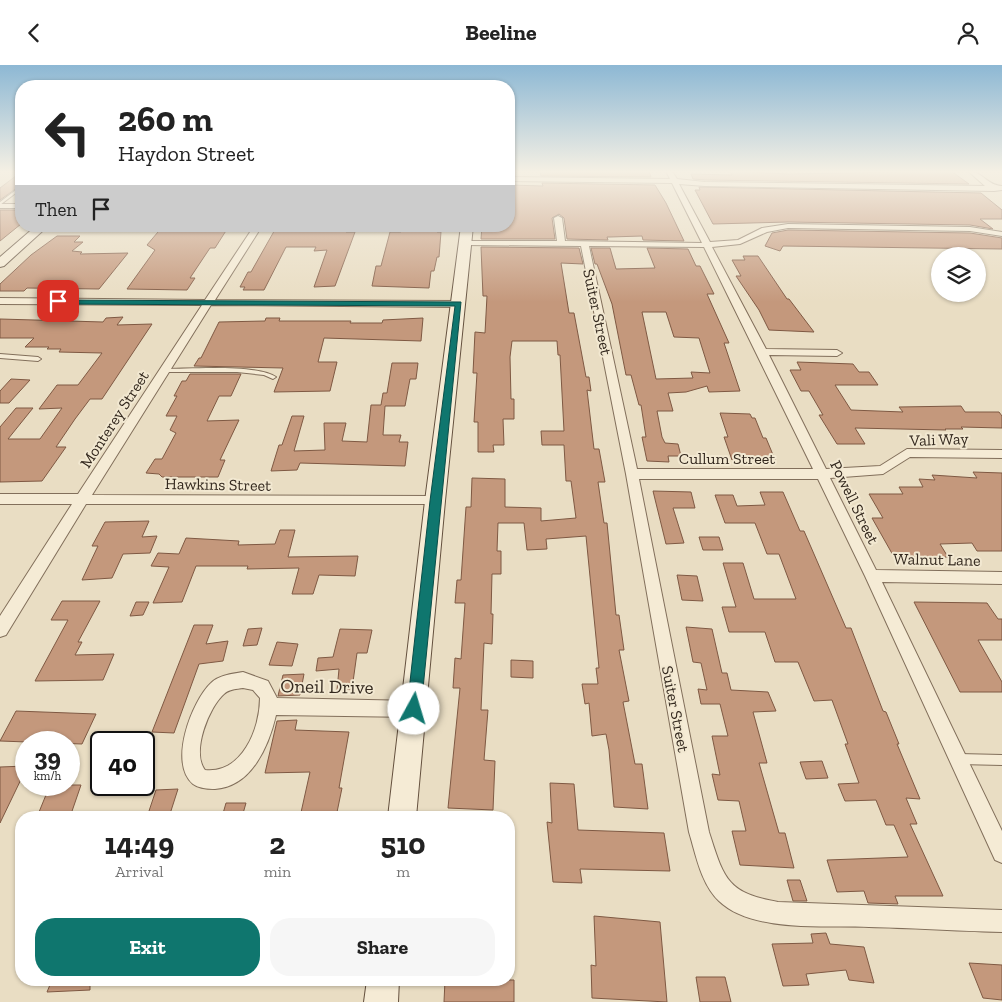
<!DOCTYPE html>
<style>
:root{--surface:#fff;--page:#f6f6f6;--text:#222;--muted:#767676;--accent:#0f766e}
body{margin:0;font-family:"Zilla Slab",serif;background:var(--page);color:var(--text);height:100vh;display:flex;flex-direction:column;font-size:19px;white-space:nowrap}
*{box-sizing:border-box;margin:0}
p{font-size:16px;color:var(--muted)}
.icon{flex:none;width:28px;height:28px;fill:none;stroke:currentColor;stroke-width:2;stroke-linecap:round;stroke-linejoin:round}
.map{position:relative;flex:1;overflow:hidden}
.drawer{position:absolute;left:15px;top:746px;width:500px;height:175px;display:flex;flex-direction:column;background:var(--surface);border-radius:20px;box-shadow:0 1px 4px #0004}
.drawer>*{flex:none}
.hud{position:absolute;left:15px;top:15px;width:500px;height:152px;border-radius:20px;box-shadow:0 1px 4px #0004;background:#fff;color:var(--text);overflow:hidden}
.fabs{position:absolute;left:931px;top:182px;display:grid;gap:10px}
.fabs a{display:grid;place-items:center;width:55px;height:55px;border-radius:50%;background:var(--surface);box-shadow:0 1px 4px #0004;font-size:25px}
.speed{position:absolute;left:15px;top:666px;display:flex;gap:10px;font-size:25px;font-weight:700;text-align:center}
.speed>*{display:grid;place-content:center;width:65px;height:65px;border-radius:50%;background:var(--surface);box-shadow:0 1px 4px #0004;line-height:1}
.speed small{font-size:12px;font-weight:400}
.speed .limit{border:2px solid #111;border-radius:8px;background:#fff;color:#111}
.pin{position:absolute;display:grid;place-items:center;width:42px;height:42px;color:#fff;margin:-21px;border-radius:10px;box-shadow:0 2px 8px #0006}
.me{position:absolute;width:55px;margin:-28px;rotate:6deg;stroke-linejoin:round;filter:drop-shadow(0 0 4px #0008)}
.turn{display:flex;align-items:center;gap:18px;height:105px;padding:0 20px;font-size:22px}
.turn .icon{width:65px;height:65px;stroke-width:2.5}
.turn b{display:block;font-size:35px;line-height:42px}
.then{display:flex;align-items:center;height:48px;padding:0 20px;background:#0003;gap:10px;font-size:19px}
.eta{display:flex;justify-content:space-evenly;align-items:center;height:85px;text-align:center}
.eta b{font-size:30px;font-weight:700;line-height:35px}
.primary-button{display:flex;gap:10px;margin-top:auto;padding:10px 20px}
.primary-button a{flex:1;height:58px;border-radius:20px;background:var(--accent);color:#fff;font-size:20px;font-weight:700;line-height:58px;text-align:center}
.primary-button a+a{background:var(--page);color:var(--text)}
header{display:flex;justify-content:space-between;align-items:center;height:65px;padding:0 20px;background:var(--surface);font-size:22px;font-weight:700}
.map>svg:first-child{display:block}
.building{fill:#c4987c;stroke:#7f5943;fill-rule:evenodd}
.lines{fill:none;stroke-linecap:round;stroke-linejoin:round}
.lane-casing{stroke:#826f5b;stroke-width:2}
.street-casing{stroke:#826f5b;stroke-width:2}
.secondary-casing{stroke:#64503e;stroke-width:2}
.lane{fill:#f5ebd5;fill-rule:evenodd}
.street{fill:#f5ebd5;fill-rule:evenodd}
.secondary{fill:#f5ebd5;fill-rule:evenodd}
.route{fill:#0f766e;stroke:#0a4d48}
.labels{text-anchor:middle;stroke-width:4;stroke-linejoin:round;paint-order:stroke}
.street-label{font-size:16px;fill:#33281e;stroke:#f2e8d1}
.near-street-label{font-size:19px;fill:#33281e;stroke:#f2e8d1}
</style>
<header><svg class="icon" aria-label="back" viewBox="0 0 24 24"><path d="M15 5l-7 7 7 7"/></svg>Beeline<svg class="icon" aria-label="person" viewBox="0 0 24 24"><circle cx="12" cy="8" r="4"/><path d="M4 21q1-7 8-7t8 7"/></svg></header>
<div class="map">
<svg width="1002" height="937" viewBox="0 0 1002 937">
<rect width="100%" height="100%" fill="#e9ddc3"/>
<path class="building" d="M540 106H649L651 112 541 111Z
M730 106 788 109 951 106 969 119 705 115 693 114 691 109 732 110Z
M21 107V120L0 135V123Z
M542 118 655 120 666 138 684 176 643 175 642 171 610 172H607L608 175 567 174 564 153 559 149 552 153 555 174H481L482 161H509V120L543 121Z
M699 122 981 128 1002 145V154H980L993 164 970 160 788 157 713 159 695 125H700Z
M0 145H21V159L0 176Z
M163 161H229L215 183H210L190 213H195L187 225 127 224 155 185 147 180Z
M277 161H348L346 167H355L335 221 314 222 327 185 314 186 316 182H286L264 225H243L245 222H240L248 207H251Z
M402 161H438L437 167H441L439 192H437L434 206H431L429 223 372 221 376 201H381L390 167H401Z
M788 165 970 168 1002 173V184L783 181 780 186 765 181 772 168Z
M57 171H80L74 177H83L72 186 82 187 80 189 128 188 99 224 27 223 24 226H0V219L31 190Z
M481 182 579 183 583 199 561 198 569 248H574L586 312H589L591 326 587 325 594 384H599L605 417H598L604 458H607L616 550H619L624 585H619L629 636 623 637 635 699H642L648 744 614 742 609 685 606 669 592 671 589 638 585 639 582 619H598L596 603H599L586 471 546 474 547 484 527 485 524 458H498L497 486H501V509H492L491 549H493L492 579 484 578 481 645H488L484 695 495 696 493 745 448 743 460 623H453L455 593 461 594 465 538H455L457 515H461L466 442H471L472 413 505 414V442L541 443V456L576 453 571 416H566L564 380H542L541 366H564L560 290H558L557 276H512L510 292 511 334H514V354H503L504 380H493L494 387H478V357H474L477 308H473L475 267 485 268 487 231H483Z
M591 183H610L616 204 655 203 647 183 688 184 696 201H700L714 229H707L729 278H724L740 326 709 327 707 321 686 327 668 328 673 346H657L662 372 665 378 678 379 681 391H668L669 397 647 396 642 372H646L641 340H639L631 310H626L612 239 597 199H595ZM642 247H666L674 272 699 273 710 308 691 307 693 313 656 314Z
M743 191H758L787 234H789L814 267 769 265 759 245 736 211H741L732 195H745Z
M123 252 117 260 152 259 102 334H90L75 354 56 382H66L42 416 0 417V362L16 343H33L8 374H40L62 343 39 344 57 320H78L102 288 59 287 61 284H47L49 282H25L34 273H0V254L103 257 106 253Z
M266 253H280L279 256H351L350 258H382L383 255 423 253 421 276 324 273 318 297H337L330 326 274 327 283 303 194 301 199 293H201L219 257 265 256Z
M797 297 853 299 859 307H869L878 320H835L851 345 903 347 899 342 961 341 965 347H999L1002 351V363L961 362 963 364H945L946 365 855 363 865 379H837L819 350H823L809 326H801L790 305H801Z
M392 298H418L416 314H410L405 341H385L383 370H401L399 377H408L405 401 300 398 297 405 271 406 279 380H282L292 351H304L294 386 325 385 324 358H346L342 376 367 377 371 340H381L383 328H387Z
M190 309H241L231 331H219L207 356 239 355 220 395H225L218 412H162L159 409 146 408 155 394H162L176 368 170 365 177 351H166L177 331H174L182 316H186Z
M11 314 30 315 9 338H0V326Z
M720 348 750 349 752 353H755L763 373H766L776 397 732 395 724 372H728Z
M973 407 1002 408V486H977L972 478 940 479 948 492H894L872 453H883L869 429H903L899 422H923L919 414 935 415 932 410 977 413Z
M653 426 691 427 695 443H673L684 478 666 479Z
M760 427H783L800 466H804L846 563H851L883 646 886 647 899 679H897L920 734 906 733 917 759H910L943 831H895L898 839 868 838 864 826 837 827 827 795 908 792 894 760H886L876 735 845 736 838 719 859 718 845 679H848L832 635 814 636 798 597H775L765 567H729L722 542H736L723 498H743L754 534H796L779 489H767L755 458H725L715 430H733L737 441 765 440Z
M149 456 142 472 157 471 150 488 123 489 112 513 82 515 98 481H92L105 457Z
M280 465H295L288 492 358 491 355 511 319 510 313 529H292L299 503 247 504 248 501H196L182 537 153 538 169 502 151 501 158 488 179 489 186 473 239 476 238 480 275 479Z
M699 472H719L723 485H703Z
M677 510 697 511 703 536 682 535Z
M62 536H100L78 577H82L75 590 114 589 103 615 35 616 68 555H51Z
M136 537H149L143 550 130 551Z
M914 537 987 538 998 554H1002V575H978L1002 617V627H960Z
M194 560H213L206 579 228 576 223 596 199 599 174 668 152 667Z
M686 562 712 564 722 608H727L731 625 768 627 776 646 753 647 767 698H759L779 768H785L794 803 740 800 732 766H746L739 736 718 735 712 709 720 710 712 671H728L720 639H701L698 624 707 625 701 598 693 597Z
M262 563 257 580 243 581 248 564Z
M340 564 372 565 367 588H357L352 624 337 625 339 604 316 606 318 593 333 592Z
M277 577 298 579 292 601 269 600Z
M511 595 533 596V613L511 612Z
M304 609 300 630 278 631 283 610Z
M16 646 96 649 82 679 0 676Z
M297 655 295 665 349 667 339 723H342L336 752H300L310 707 265 708 277 656Z
M822 696 828 713 806 714 800 697Z
M26 701V704L0 758V702Z
M550 718 574 719 578 765 664 768 670 806 580 804 582 818 553 817 547 757 552 758Z
M50 720H81L70 752H37Z
M178 724 169 752H147L156 725Z
M226 738H246L242 752H222Z
M787 815H800L807 836H793Z
M594 851 660 857 667 937 592 933 591 900 596 901Z
M826 868 830 879 864 882 874 918 849 915 846 905 806 909 809 920 783 921 772 879 813 878 811 869Z
M969 898 1002 900V935L983 933Z
M696 912H725L731 937H700Z
M52 915H90V925L47 927Z
M445 915H514V937H444Z"/>
<g class="lines">
<g class="lane-casing">
<path id="lane" d="M20 122H21V124L0 140V137Z
M0 289 38 292 41 294 38 296 0 293Z
M164 304C190 304 256 299 276 312L273 314 264 310 237 307H162L161 306Z
M959 689 1002 690V700L959 699 956 697 954 694 956 691Z"/>
</g>
<g class="street-casing">
<path id="street" d="M666 106H672L677 114 705 117 985 121 968 106C982 106 988 121 1002 121V125L994 126 705 121 679 119 710 177 738 175 762 163 788 159 970 162 1002 167V171L970 166 788 163 767 167 740 179 712 182 766 284 837 285 842 288 837 291 769 290 826 404 880 401 907 384 1002 385V393L910 392 883 409 830 413 876 505 1002 507V519L882 517 1002 766V798L995 795 865 511 818 414H639L709 767C724 814 727 828 778 837L1002 845V867C958 866 914 863 869 862 826 860 752 868 719 836 701 819 696 790 689 767L626 409 581 181 466 180 462 178 466 176H557L554 153 558 151 562 153 565 176 702 178 672 118 509 116V112L670 114ZM589 181 704 182 813 404H637Z
M0 139H21V143H0Z
M254 161H262L215 235 459 236 464 239 459 242 211 240 92 430 435 431 440 433 442 436 440 439H86L6 570 0 572V551L72 439H0V429H78L202 240 0 239V233L205 235Z
M243 607 268 616 277 633 414 636 420 638 423 644 420 650 414 652 276 650C269 680 252 722 215 724 208 724 198 723 193 719 168 698 192 636 211 618 219 610 232 609 243 607ZM243 623 253 625 260 633C260 664 242 709 205 705 191 687 209 642 224 629 229 624 237 624 243 623Z"/>
</g>
<g class="secondary-casing">
<path id="secondary" d="M36 161H48L4 201 0 202V192Z
M461 161H473L445 436 416 752H388L425 436Z
M367 915H399L398 937H364Z"/>
</g>
<use href="#lane" class="lane"/>
<use href="#street" class="street"/>
<use href="#secondary" class="secondary"/>
</g>
<linearGradient id="sky" x2="0" y2="1"><stop stop-color="#8db8d4"/><stop offset="0.45" stop-color="#f5f0e4"/><stop offset="1" stop-color="#f5f0e4" stop-opacity="0"/></linearGradient>
<rect width="1002" height="237" fill="url(#sky)"/>
<path class="route" d="M56 235 461 237 421 644 419 649 414 651 409 649 407 644 430 436 455 241 58 239 55 236Z"/>
<g class="labels">
<g class="street-label">
<text transform="translate(598 247) rotate(78)" y="6">Suiter Street</text>
<text transform="translate(114 354) rotate(-57)" y="6">Monterey Street</text>
<text transform="translate(939 374) rotate(-2)" y="6">Vali Way</text>
<text x="727" y="399">Cullum Street</text>
<text transform="translate(218 419) rotate(1)" y="6">Hawkins Street</text>
<text transform="translate(855 437) rotate(64)" y="6">Powell Street</text>
<text transform="translate(937 494) rotate(1)" y="6">Walnut Lane</text>
<text transform="translate(676 644) rotate(79)" y="6">Suiter Street</text>
</g>
<g class="near-street-label">
<text transform="translate(327 621) rotate(1)" y="7">Oneil Drive</text>
</g>
</g>
</svg>
<div class="fabs">
<a><svg class="icon" aria-label="layers" viewBox="0 0 24 24"><path d="M12 4l9 5-9 5-9-5zM3 14l9 5 9-5"/></svg></a>
</div>
<div class="speed"><div>39<small>km/h</small></div><div class="limit">40</div></div>
<div class="pin" style="left:58px;top:236px;background:#d93025"><svg class="icon" aria-label="arrive" viewBox="0 0 24 24"><path d="M6 21V4h12l-3 4 3 4H6"/></svg></div>
<svg class="me" style="left:414px;top:644px" viewBox="-20 -20 40 40"><circle r="19" fill="#fff"/><path d="M0-13L10 11 0 6-10 11z" fill="#0f766e"/></svg>
<div class="hud">
<div class="turn"><svg class="icon" aria-label="left" viewBox="0 0 24 24"><path d="M17 20v-9H6M10 6l-5 5 5 5"/></svg><div><b>260 m</b>Haydon Street</div></div>
<div class="then">Then<svg class="icon" aria-label="arrive" viewBox="0 0 24 24"><path d="M6 21V4h12l-3 4 3 4H6"/></svg></div>
</div>
<section class="drawer">
<div class="eta">
<div><b>14:49</b><p>Arrival</p></div>
<div><b>2</b><p>min</p></div>
<div><b>510</b><p>m</p></div>
</div>
<div class="primary-button"><a>Exit</a><a>Share</a></div>
</section>
</div>
